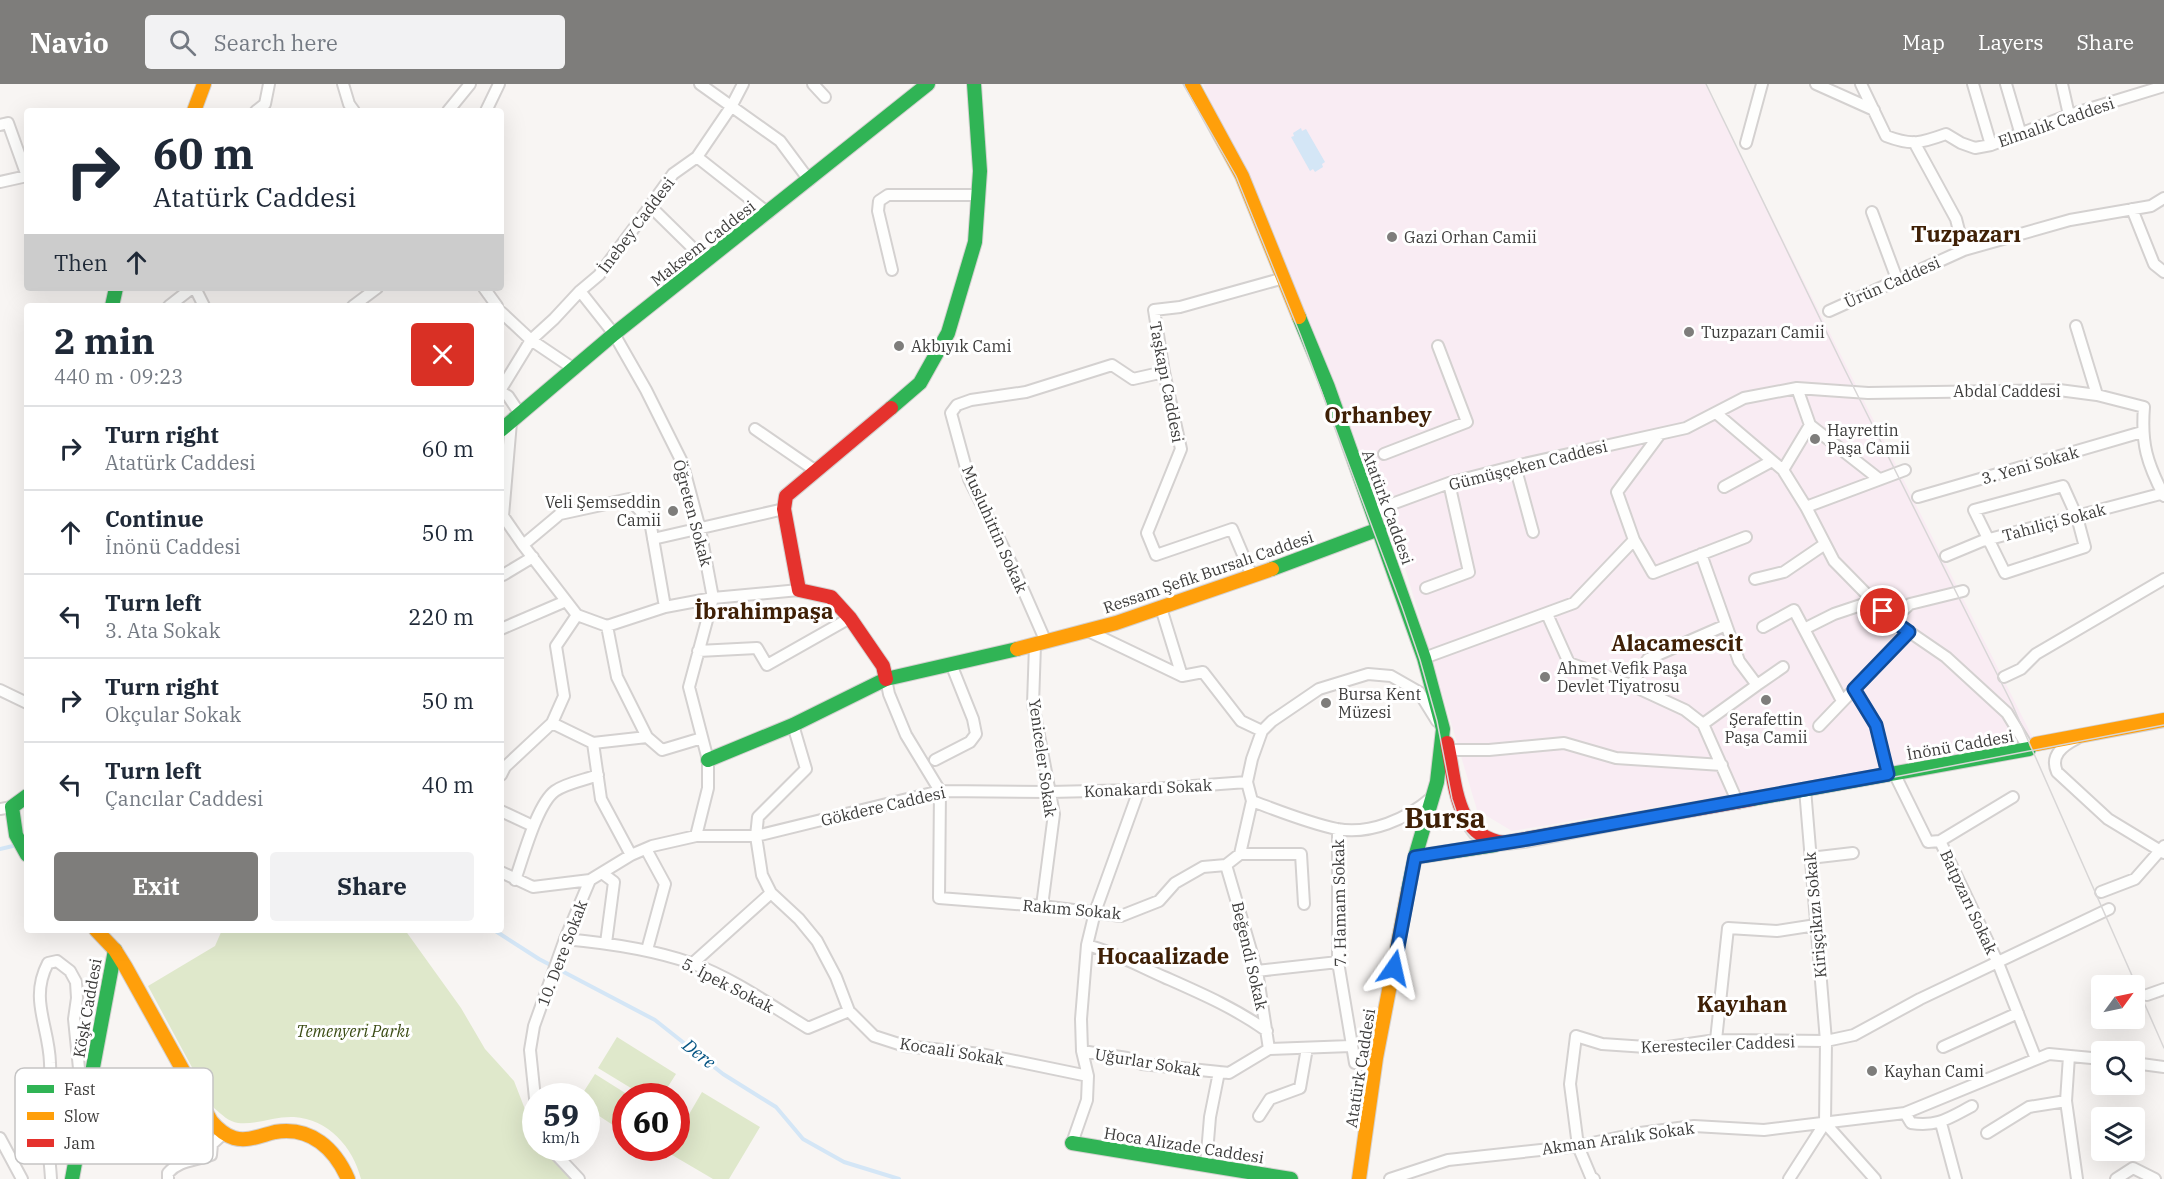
<!DOCTYPE html>
<meta charset="utf-8">
<style>
:root{--surface:#fff;--page:#f2f2f3;--text:#1f2937;--muted:#747a83;--line:#e0e1e3;--accent:#7e7d7b}
body{margin:0;font-family:"IBM Plex Serif",serif;background:var(--page);color:var(--text);height:100vh;display:flex;flex-direction:column;font-size:22px;white-space:nowrap}
*{box-sizing:border-box;margin:0}
p{font-size:20px;color:var(--muted)}
.icon{flex:none;width:33px;height:33px;fill:none;stroke:currentColor;stroke-width:2;stroke-linecap:round;stroke-linejoin:round}
.map{position:relative;flex:1;overflow:hidden}
.drawer{position:absolute;left:24px;top:219px;width:480px;height:630px;display:flex;flex-direction:column;background:var(--surface);border-radius:6px;box-shadow:0 6px 24px #0002}
.drawer>*{flex:none}
.top-card{position:absolute;left:24px;top:24px;width:480px;height:183px;border-radius:6px;box-shadow:0 6px 24px #0002;background:#fff;color:var(--text);overflow:hidden}
.needle{width:39px;rotate:57deg}
.tools{position:absolute;left:2091px;top:891px;display:grid;gap:12px}
.tools a{display:grid;place-items:center;width:54px;height:54px;border-radius:6px;background:var(--surface);box-shadow:0 6px 24px #0002;font-size:30px}
.speed{position:absolute;left:522px;top:999px;display:flex;gap:12px;font-size:30px;font-weight:700;text-align:center}
.speed>*{display:grid;place-content:center;width:78px;height:78px;border-radius:50%;background:var(--surface);box-shadow:0 6px 24px #0002;line-height:1}
.speed small{font-size:15px;font-weight:400}
.speed .limit{border:9px solid #d22;background:#fff;color:#111}
.pin{position:absolute;display:grid;place-items:center;width:51px;height:51px;color:#fff;margin:-26px;border:3px solid #fff;border-radius:50%;box-shadow:0 2px 6px #0007}
.me{position:absolute;width:66px;margin:-33px;rotate:11deg;stroke-linejoin:round;filter:drop-shadow(0 0 4px #0008)}
.turn{display:flex;align-items:center;gap:21px;height:126px;padding:0 30px;font-size:27px}
.turn .icon{width:78px;height:78px;stroke-width:2.5}
.turn b{display:block;font-size:42px;line-height:51px}
.then{display:flex;align-items:center;height:57px;padding:0 30px;background:#0003;gap:12px;font-size:22px}
.round{display:grid;place-items:center;flex:none;width:63px;height:63px;border-radius:6px;background:var(--page)}
.head{display:flex;align-items:center;justify-content:space-between;height:102px;padding:0 30px}
h1{font-size:36px;font-weight:700;line-height:45px}
.primary-button{display:flex;gap:12px;margin-top:auto;padding:12px 30px}
.primary-button a{flex:1;height:69px;border-radius:6px;background:var(--accent);color:#fff;font-size:24px;font-weight:700;line-height:69px;text-align:center}
.primary-button a+a{background:var(--page);color:var(--text)}
ul{padding:0;list-style:none}
li{display:flex;align-items:center;gap:18px;height:84px;padding:0 30px;border-top:2px solid var(--line)}
li div{flex:1}
li b{display:block;font-size:22px}
li em{font-style:normal}
header{display:flex;align-items:center;gap:36px;box-sizing:border-box;height:84px;padding:0 30px;background:var(--accent);color:#fff}
header strong{font-size:28px}
nav{display:flex;gap:33px;margin-inline-start:auto;font-size:21px}
.search{width:420px;height:54px;background:var(--page);display:flex;align-items:center;gap:15px;box-sizing:border-box;padding:0 21px;border-radius:6px;color:var(--muted);font-size:22px}
.map>svg:first-child{display:block}
.commercial{fill:#f9ecf3}
.green{fill:#dfe8cb}
.water{fill:#d4e6f6}
.lines{fill:none;stroke-linecap:round;stroke-linejoin:round}
.stream{stroke:#d4e6f6;stroke-width:4}
.street-casing{stroke:#d4d1d0;stroke-width:14}
.fast-casing{stroke:#d4d1d0;stroke-width:16}
.slow-casing{stroke:#d4d1d0;stroke-width:16}
.jam-casing{stroke:#d4d1d0;stroke-width:16}
.street{stroke:#fefefd;stroke-width:10}
.fast{stroke:#30b455;stroke-width:14}
.slow{stroke:#ff9f0a;stroke-width:14}
.jam{stroke:#e5322d;stroke-width:14}
.tram{stroke:#d8d6d6;stroke-width:1.5}
.route-casing{stroke:#114b97;stroke-width:15}
.route{stroke:#1a73e8;stroke-width:10}
.poi-dot{fill:#7e7d7b;stroke:#fff;stroke-width:2}
.labels{text-anchor:middle;stroke-width:6;stroke-linejoin:round;paint-order:stroke}
.street-label{font-size:16px;fill:#3d3c3b;stroke:#fff}
.poi-label{font-size:16px;fill:#3d3c3b;stroke:#fff;text-anchor:start}
.park-label{font-size:16px;font-style:italic;fill:#3b4c14;stroke:#fff}
.water-label{font-size:18px;font-style:italic;fill:#065584;stroke:#fff}
.district-label{font-size:22px;font-weight:bold;fill:#3f2006;stroke:#fff}
.town-label{font-size:28px;font-weight:bold;fill:#3f2006;stroke:#fff}
.key{fill:#fff;stroke:#c5c4c4;stroke-width:1.5}
.key-label{font-size:16px;fill:#3d3c3b}
</style>
<header>
<strong>Navio</strong>
<div class="search"><svg class="icon" aria-label="search" viewBox="0 0 24 24"><circle cx="10" cy="10" r="6"/><path d="M15 15l6 6"/></svg>Search here</div>
<nav><a>Map</a><a>Layers</a><a>Share</a></nav>
</header>
<div class="map">
<svg width="2164" height="1095" viewBox="0 0 2164 1095">
<rect width="100%" height="100%" fill="#f8f5f3"/>
<path class="commercial" d="M1203 0H1705L2036 660 1512 747 1477 726 1391 437Z"/>
<path class="green" d="M222 846H405L461 924 485 965 514 997 535 1051 536 1064H545L571 1095H361C353 1063 328 1035 294 1033 275 1032 256 1041 238 1039 229 1038 221 1030 214 1024L148 902 215 862Z
M617 953 676 990 662 1012H644L598 984Z
M595 990 630 1012H626L625 1049 587 1024 586 1012H581Z
M702 1008 760 1043 729 1095H713L667 1068 669 1064H676L677 1051Z"/>
<path class="water" d="M1301 44 1302 47 1306 45 1325 78 1322 80 1323 83 1315 88 1313 85 1310 87 1291 53 1294 52 1293 49Z"/>
<g class="lines">
<path class="stream" d="M0 765 17 761
M494 846 539 875 655 936 723 990 776 1023 803 1055 844 1078 899 1095"/>
<g class="street-casing">
<path id="street" d="M343 0 349 20 354 27
M700 0 780 57 809 96
M813 0 825 13
M1816 0 1874 26
M1861 0 1886 52C1912 62 1921 59 1946 50L1961 59 1975 64 1991 61 2069 31 2164 2
M1973 0 1991 61
M2006 0 2021 51
M2062 0 2069 31
M256 27 265 20 269 0
M448 27 470 0
M486 27 499 0
M0 41 8 39 27 92
M1914 58 1956 135 1964 166
M1746 59 1762 0
M697 73 768 129
M0 98 27 92
M650 122 706 177
M2132 125 2154 180 2164 188
M1872 128 1897 195
M892 186 878 127 879 117 888 111H979
M195 204 204 222
M484 204 497 222
M580 207 614 250 646 306 682 378 700 445 713 514 689 603 708 676V704L696 752
M169 222 192 204
M353 222 377 204
M1829 227 1964 166 2070 136 2151 122 2164 114
M501 228 531 256 574 285
M2076 242 2097 311
M501 305 531 256 554 235 580 207 599 191 643 132 673 90 697 73 731 23 743 0
M501 308 508 312 520 330
M1716 329 1783 386 1806 423 1834 477 1892 536 1946 573 2007 629 2029 665
M511 338 503 432 523 461 577 531
M1810 341 1879 395
M755 345 816 387
M1384 370 1467 338 1438 262
M1515 382 1533 448
M1783 386 1810 341 1797 304
M2063 402 2077 433 2085 463 2005 489 1974 426Z
M1724 403 1772 377
M1918 413 2142 348
M1806 423 1905 386
M1373 427 1449 399 1515 382 1686 344 1744 314 1797 304 1868 309 2059 306 2097 311 2144 323C2141 360 2147 379 2164 412
M653 455 784 425
M1634 456 1653 489 1746 453
M523 461 560 430 629 415 650 437 665 523
M1701 470 1739 577 1757 601 1703 640
M1946 472 1982 457 2164 409
M503 491 533 473
M1252 492 1232 445 1156 471 1147 449 1181 365 1164 288 1154 226 1180 223 1284 194
M1755 495 1784 488 1825 460
M1426 504 1469 488 1449 399
M1161 524 1182 592
M1547 530 1569 579 1631 601 1685 626 1703 640 1738 719
M577 531 607 542 665 523 713 514 799 506
M1892 536 1910 520 1963 507
M607 542 617 593 647 653
M1763 543 1794 526 1842 617
M501 545 566 517
M1804 545 1834 530 1873 517
M1086 546 1182 592 1203 588 1241 637 1262 647
M1046 558 1014 485 969 395 951 329 957 321 971 316 1026 308 1112 281 1133 295 1164 288
M1035 561 1033 620 1054 730 1042 822
M698 567 757 564 767 581 850 534
M1424 574 1574 519 1634 456 1617 408 1660 350
M2004 593 2021 585 2036 570 2164 495
M886 595 889 610 906 651 940 707 939 814 1042 822 1121 832 1159 817 1175 799 1203 783 1226 781 1240 770 1252 717
M1631 601 1648 575 1726 541
M1757 601 1783 583
M1854 605 1876 641 1888 690
M0 606 27 619
M552 639 593 659 647 653 662 666 702 654
M793 641 806 685 758 733 756 752 762 791 771 809 799 835 817 857 836 893 849 927 874 952 905 962 981 970 1088 992
M1819 642 1909 548
M2076 655C2062 662 2050 672 2057 688L2108 735 2164 769
M593 659 601 715 631 771
M1449 666H1489L1564 659 1616 674 1722 681
M935 676 970 658 976 650 973 635 951 580
M1894 689 1928 758 1940 757 2013 713
M501 691 505 683 552 639 564 612 556 562 577 531
M1805 705 1826 957 1825 1039
M1431 714C1407 735 1370 751 1337 745 1308 739 1279 727 1252 717L1247 698 1252 675 1262 647 1272 637 1319 605 1368 590 1391 592 1419 608 1437 637
M0 725 12 723
M501 727 533 742
M1338 745V878L1355 979 1375 983
M1940 757 1998 879 2036 975
M646 765 665 800 647 866
M1240 770H1301L1304 820
M1810 774 1853 769
M1226 781 1257 887 1269 965
M501 788 533 803 590 796 631 771 652 762 696 752H756L940 707 1049 708 1139 706 1247 698
M602 789 614 798 606 859
M515 796C523 774 537 720 555 707 566 699 585 696 598 691
M2101 808 2135 795 2164 762
M565 855C608 859 651 865 691 879 733 894 770 921 808 944L849 927
M1087 861C1116 869 1137 881 1164 893 1200 909 1235 924 1267 947
M692 880 771 809
M1257 887 1338 878
M2147 911 2164 905
M1716 956 1728 844 1777 847 1816 841
M1943 963 2018 929
M1082 967 1127 974 1142 980 1229 989 1269 965 1351 962
M2069 972 2066 1017 2077 1095
M2134 979 2164 983
M536 1024 530 966 534 942 565 855 590 796
M1905 1029 1911 1039C1938 1043 1949 1034 1972 1022
M1259 1032 1270 1015 1300 1004 1307 964
M1825 1039 1875 1095
M1941 1039 1956 1095
M1987 1049 2029 1023 2066 1017
M0 1054 22 1095
M1072 1059 1087 1016 1088 992 1082 967 1081 935 1087 861 1095 828 1139 706
M550 1064 579 1095
M1206 1081 1210 1033 1219 988
M51 1095C50 1075 46 1054 47 1035 48 1016 51 997 50 979 49 942 29 915 48 879L57 877 70 887 76 898 77 914 74 935 83 1024
M168 1095V1089C179 1076 195 1077 211 1071L212 1060 223 1050
M1390 1095 1448 1076 1578 1062 1640 1049 1694 1042 1764 1046 1905 1029 2049 970 2102 975
M1594 1095 1591 1093 1578 1062 1570 1000 1576 952 1602 960 1661 964 1716 956 1826 957 1854 951 1920 915 2109 825
M1789 1095 1825 1039
M2116 1095 2133 1084 2155 1095"/>
</g>
<g class="fast-casing">
<path id="fast" d="M112 222 116 204
M1299 233 1328 303 1424 574 1443 645 1437 698 1415 773 1408 807
M891 324 920 299 948 249 975 158 980 87 974 0
M501 346 614 250 928 0
M1272 485 1379 445
M708 676 793 641 886 595 1017 565
M27 712 12 723 16 751 27 771
M1752 715 2029 665
M1415 773 1495 761
M1072 1059 1291 1095
M72 1095 115 866"/>
</g>
<g class="slow-casing">
<path id="slow" d="M1192 0 1242 92 1299 233
M194 27 204 0
M1017 565 1116 539 1272 485
M2036 660 2164 636
M96 846 115 866 125 882 211 1037C217 1044 224 1051 234 1054 248 1058 262 1051 275 1048 311 1042 335 1065 348 1095
M1359 1095 1376 974 1408 807"/>
</g>
<g class="jam-casing">
<path id="jam" d="M886 595 883 582 850 534 831 513 799 506 784 425 786 412 891 324
M1447 659C1456 699 1454 752 1504 759L1752 715"/>
</g>
<use href="#street" class="street"/>
<use href="#fast" class="fast"/>
<use href="#slow" class="slow"/>
<use href="#jam" class="jam"/>
<path class="tram" d="M1183 0 1236 92 1300 250 1402 523 1420 576 1437 637 1452 715 1461 742 1470 754 1484 762 1501 767 1526 764 2164 641
M1706 0 1845 286 2012 620 2164 964"/>
</g>
<g class="lines">
<g class="route-casing">
<path id="route" d="M1394 884 1415 773 1528 755 1888 690 1876 641 1854 605 1909 548 1892 536 1883 527"/>
</g>
<use href="#route" class="route"/>
</g>
<g class="poi-dot">
<circle cx="1392" cy="153" r="6"/>
<circle cx="1689" cy="248" r="6"/>
<circle cx="899" cy="262" r="6"/>
<circle cx="1815" cy="355" r="6"/>
<circle cx="673" cy="427" r="6"/>
<circle cx="1545" cy="593" r="6"/>
<circle cx="1766" cy="616" r="6"/>
<circle cx="1326" cy="619" r="6"/>
<circle cx="1872" cy="987" r="6"/>
</g>
<g class="labels">
<g class="street-label">
<text transform="translate(2056 38) rotate(-19)" y="6">Elmalık Caddesi</text>
<text transform="translate(636 141) rotate(-53)" y="6">İnebey Caddesi</text>
<text transform="translate(703 159) rotate(-38)" y="6">Maksem Caddesi</text>
<text transform="translate(1892 198) rotate(-24)" y="6">Ürün Caddesi</text>
<text transform="translate(1167 298) rotate(79)" y="6">Taşkapı Caddesi</text>
<text x="2007" y="313">Abdal Caddesi</text>
<text transform="translate(1528 381) rotate(-14)" y="6">Gümüşçeken Caddesi</text>
<text transform="translate(2030 381) rotate(-16)" y="6">3. Yeni Sokak</text>
<text transform="translate(1388 423) rotate(70)" y="6">Atatürk Caddesi</text>
<text transform="translate(693 429) rotate(75)" y="6">Öğreten Sokak</text>
<text transform="translate(2054 438) rotate(-15)" y="6">Tahıliçi Sokak</text>
<text transform="translate(995 445) rotate(66)" y="6">Musluhittin Sokak</text>
<text transform="translate(1208 488) rotate(-19)" y="6">Ressam Şefik Bursalı Caddesi</text>
<text transform="translate(1960 661) rotate(-10)" y="6">İnönü Caddesi</text>
<text transform="translate(1043 674) rotate(82)" y="6">Yeniceler Sokak</text>
<text transform="translate(1148 704) rotate(-3)" y="6">Konakardı Sokak</text>
<text transform="translate(883 722) rotate(-13)" y="6">Gökdere Caddesi</text>
<text transform="translate(1969 818) rotate(65)" y="6">Batpzarı Sokak</text>
<text transform="translate(1339 819) rotate(-91)" y="6">7. Hamam Sokak</text>
<text transform="translate(1072 825) rotate(5)" y="6">Rakım Sokak</text>
<text transform="translate(1815 831) rotate(-95)" y="6">Kirişçikızı Sokak</text>
<text transform="translate(562 869) rotate(-69)" y="6">10. Dere Sokak</text>
<text transform="translate(1250 872) rotate(77)" y="6">Beğendi Sokak</text>
<text transform="translate(728 901) rotate(27)" y="6">5. İpek Sokak</text>
<text transform="translate(87 924) rotate(-80)" y="6">Köşk Caddesi</text>
<text transform="translate(1718 960) rotate(-2)" y="6">Keresteciler Caddesi</text>
<text transform="translate(952 967) rotate(9)" y="6">Kocaali Sokak</text>
<text transform="translate(1148 978) rotate(9)" y="6">Uğurlar Sokak</text>
<text transform="translate(1360 984) rotate(-81)" y="6">Atatürk Caddesi</text>
<text transform="translate(1618 1054) rotate(-8)" y="6">Akman Aralık Sokak</text>
<text transform="translate(1184 1061) rotate(9)" y="6">Hoca Alizade Caddesi</text>
</g>
<g class="poi-label">
<text x="1404" y="159">Gazi Orhan Camii</text>
<text x="1701" y="254">Tuzpazarı Camii</text>
<text x="911" y="268">Akbıyık Cami</text>
<text x="1827" y="352">Hayrettin<tspan x="1827" dy="18">Paşa Camii</tspan></text>
<text x="661" y="424" text-anchor="end">Veli Şemseddin<tspan x="661" dy="18">Camii</tspan></text>
<text x="1557" y="590">Ahmet Vefik Paşa<tspan x="1557" dy="18">Devlet Tiyatrosu</tspan></text>
<text x="1338" y="616">Bursa Kent<tspan x="1338" dy="18">Müzesi</tspan></text>
<text x="1766" y="641" text-anchor="middle">Şerafettin<tspan x="1766" dy="18">Paşa Camii</tspan></text>
<text x="1884" y="993">Kayhan Cami</text>
</g>
<g class="park-label">
<text x="353" y="953">Temenyeri Parkı</text>
</g>
<g class="water-label">
<text transform="translate(699 970) rotate(38)" y="6">Dere</text>
</g>
<g class="district-label">
<text x="1966" y="158">Tuzpazarı</text>
<text x="1378" y="339">Orhanbey</text>
<text x="764" y="535">İbrahimpaşa</text>
<text x="1677" y="567">Alacamescit</text>
<text x="1163" y="880">Hocaalizade</text>
<text x="1742" y="928">Kayıhan</text>
</g>
<g class="town-label">
<text x="1445" y="744">Bursa</text>
</g>
</g>
<rect x="15" y="984" width="198" height="96" rx="9" class="key"/>
<rect x="27" y="1001" width="27" height="8" fill="#30b455"/>
<rect x="27" y="1028" width="27" height="8" fill="#ff9f0a"/>
<rect x="27" y="1055" width="27" height="8" fill="#e5322d"/>
<g class="key-label">
<text x="64" y="1011">Fast</text>
<text x="64" y="1038">Slow</text>
<text x="64" y="1065">Jam</text>
</g>
</svg>
<div class="tools">
<a><svg class="needle" viewBox="-14 -14 28 28"><path d="M0-13l5 13h-10z" fill="#e53935"/><path d="M0 13l5-13h-10z" fill="#747a83"/></svg></a>
<a><svg class="icon" aria-label="search" viewBox="0 0 24 24"><circle cx="10" cy="10" r="6"/><path d="M15 15l6 6"/></svg></a>
<a><svg class="icon" aria-label="layers" viewBox="0 0 24 24"><path d="M12 4l9 5-9 5-9-5zM3 14l9 5 9-5"/></svg></a>
</div>
<div class="speed"><div>59<small>km/h</small></div><div class="limit">60</div></div>
<div class="pin" style="left:1883px;top:527px;background:#d93025"><svg class="icon" aria-label="arrive" viewBox="0 0 24 24"><path d="M6 21V4h12l-3 4 3 4H6"/></svg></div>
<svg class="me" style="left:1394px;top:884px" viewBox="-20 -20 40 40"><path d="M0-17L14 15 0 8-14 15z" fill="#1a73e8" stroke="#fff" stroke-width="4"/></svg>
<div class="top-card">
<div class="turn"><svg class="icon" aria-label="right" viewBox="0 0 24 24"><path d="M7 20v-9h11M14 6l5 5-5 5"/></svg><div><b>60 m</b>Atatürk Caddesi</div></div>
<div class="then">Then<svg class="icon" aria-label="ahead" viewBox="0 0 24 24"><path d="M12 20V5M6 11l6-6 6 6"/></svg></div>
</div>
<section class="drawer">
<div class="head"><div><h1>2 min</h1><p>440 m · 09:23</p></div><a class="round" style="background:#d93025;color:#fff"><svg class="icon" aria-label="close" viewBox="0 0 24 24"><path d="M6 6l12 12M18 6L6 18"/></svg></a></div>
<ul>
<li><svg class="icon" aria-label="right" viewBox="0 0 24 24"><path d="M7 20v-9h11M14 6l5 5-5 5"/></svg><div><b>Turn right</b><p>Atatürk Caddesi</p></div><em>60 m</em></li>
<li><svg class="icon" aria-label="ahead" viewBox="0 0 24 24"><path d="M12 20V5M6 11l6-6 6 6"/></svg><div><b>Continue</b><p>İnönü Caddesi</p></div><em>50 m</em></li>
<li><svg class="icon" aria-label="left" viewBox="0 0 24 24"><path d="M17 20v-9H6M10 6l-5 5 5 5"/></svg><div><b>Turn left</b><p>3. Ata Sokak</p></div><em>220 m</em></li>
<li><svg class="icon" aria-label="right" viewBox="0 0 24 24"><path d="M7 20v-9h11M14 6l5 5-5 5"/></svg><div><b>Turn right</b><p>Okçular Sokak</p></div><em>50 m</em></li>
<li><svg class="icon" aria-label="left" viewBox="0 0 24 24"><path d="M17 20v-9H6M10 6l-5 5 5 5"/></svg><div><b>Turn left</b><p>Çancılar Caddesi</p></div><em>40 m</em></li>
</ul>
<div class="primary-button"><a>Exit</a><a>Share</a></div>
</section>
</div>
